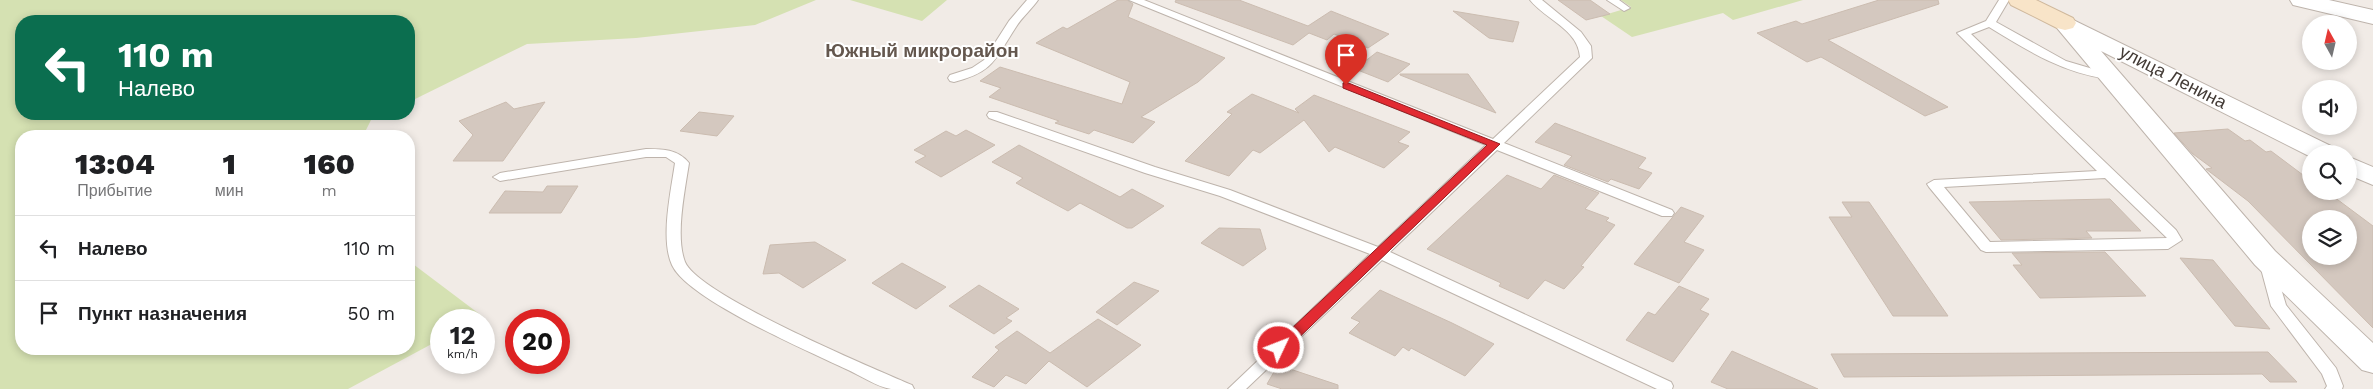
<!DOCTYPE html>
<html lang="ru">
<meta charset="utf-8">
<style>
:root{--surface:#fff;--page:#f2f2f2;--text:#202124;--muted:#757577;--line:#e0e0e0}
body{margin:0;font-family:"Work Sans",sans-serif;background:var(--page);color:var(--text);height:100vh;display:flex;flex-direction:column;font-size:19px;white-space:nowrap}
*{box-sizing:border-box;margin:0}
p{font-size:16px;color:var(--muted)}
.icon{flex:none;width:28px;height:28px;fill:none;stroke:currentColor;stroke-width:2;stroke-linecap:round;stroke-linejoin:round}
.map{position:relative;flex:1;overflow:hidden}
.panel{position:absolute;left:15px;top:130px;width:400px;height:225px;display:flex;flex-direction:column;background:var(--surface);border-radius:20px;box-shadow:0 2px 8px #0003}
.panel>*{flex:none}
.hud{position:absolute;left:15px;top:15px;width:400px;height:105px;border-radius:20px;box-shadow:0 2px 8px #0003;background:#0b6e4f;color:#fff;overflow:hidden}
.needle{width:32px;rotate:352deg}
.fabs{position:absolute;left:2302px;top:15px;display:grid;gap:10px}
.fabs a{display:grid;place-items:center;width:55px;height:55px;border-radius:50%;background:var(--surface);box-shadow:0 2px 8px #0003;font-size:25px}
.speed{position:absolute;left:430px;top:309px;display:flex;gap:10px;font-size:25px;font-weight:700;text-align:center}
.speed>*{display:grid;place-content:center;width:65px;height:65px;border-radius:50%;background:var(--surface);box-shadow:0 2px 8px #0003;line-height:1}
.speed small{font-size:12px;font-weight:400}
.speed .limit{border:8px solid #d22;background:#fff;color:#111}
.pin{position:absolute;display:grid;place-items:center;width:42px;height:42px;color:#fff;margin:-51px -21px;border-radius:50% 50% 50% 0;rotate:-45deg;box-shadow:0 0 5px #0007}
.pin .icon{rotate:45deg}
.me{position:absolute;width:55px;margin:-28px;rotate:47deg;stroke-linejoin:round;filter:drop-shadow(0 0 4px #0008)}
.turn{display:flex;align-items:center;gap:18px;height:105px;padding:0 20px;font-size:22px}
.turn .icon{width:65px;height:65px;stroke-width:2.5}
.turn b{display:block;font-size:35px;line-height:42px}
.eta{display:flex;justify-content:space-evenly;align-items:center;height:85px;text-align:center}
.eta b{font-size:30px;font-weight:800;line-height:35px}
ul{padding:0;list-style:none}
li{display:flex;align-items:center;gap:15px;height:65px;padding:0 20px;border-top:1px solid var(--line)}
li div{flex:1}
li b{display:block;font-size:19px}
li em{font-style:normal}
.map>svg:first-child{display:block}
.green{fill:#d5e1b2}
.building{fill:#d4c8bf;stroke:#cbbcb0;fill-rule:evenodd}
.lines{fill:none;stroke-linecap:round;stroke-linejoin:round}
.lane-casing{stroke:#beb4ac;stroke-width:2}
.street-casing{stroke:#beb4ac;stroke-width:2}
.secondary-casing{stroke:#cfb89c;stroke-width:2}
.lane{fill:#fff;fill-rule:evenodd}
.street{fill:#fff;fill-rule:evenodd}
.secondary{fill:#f8e4c8;fill-rule:evenodd}
.route{fill:#e22b32;stroke:#931c20}
.labels{text-anchor:middle;stroke-width:4;stroke-linejoin:round;paint-order:stroke}
.street-label{font-size:18px;fill:#433b36;stroke:#fff}
.neighbourhood-label{font-size:19px;font-weight:bold;fill:#64574e;stroke:#fff}
</style>
<div class="map">
<svg width="2373" height="389" viewBox="0 0 2373 389">
<rect width="100%" height="100%" fill="#f1ebe6"/>
<path class="green" d="M0 0H816L755 25 636 38 527 44 409 102V21H21V114H384L371 120 363 136H21V349H409V261L482 316 475 320H441V339L348 389H0Z
M850 0H947L922 21Z
M1621 0H1803L1733 20 1723 13 1632 37 1601 16 1631 7Z"/>
<path class="building" d="M1118 0H1127L1133 4 1128 17 1225 58 1198 82 1141 117 1155 122 1133 143 1094 130 1089 134 1055 123 1059 121 989 97 1001 88 980 81 1000 67 1122 104 1130 82 1036 43 1063 27 1067 29Z
M1176 0H1239L1308 26 1331 11 1389 34 1368 48 1334 34 1327 40 1309 33 1293 45 1175 2Z
M1558 0H1590L1610 14 1586 20Z
M1879 0H1938L1939 4 1828 40 1948 107 1925 116 1821 57 1807 62 1757 33 1796 21 1802 24Z
M1453 11 1519 22 1513 42 1489 38Z
M1377 52 1410 64 1388 82 1355 69Z
M1400 74H1468L1496 113 1400 75Z
M1252 94 1299 113 1295 109 1314 95 1410 132 1398 142 1409 146 1384 168 1335 147 1329 152 1304 120 1260 153 1253 150 1229 176 1185 161 1232 114 1227 112Z
M506 102 514 109 545 102 503 161H453L473 135 459 121Z
M699 112 734 116 717 136 680 131Z
M1555 123 1646 158 1638 168 1652 173 1639 189 1611 179 1608 182 1564 165 1572 156 1535 142Z
M2228 129 2245 141 2250 140 2266 152 2271 151 2311 181V191H2326L2373 226V328L2248 201 2206 169 2212 168 2193 154 2174 133ZM2349 216V256H2311V219Z
M966 130 995 145 941 177 915 162 926 156 914 150 946 131 956 136Z
M1019 145 1120 197 1132 189 1164 206 1132 228H1127L1080 203 1068 211 1016 183 1023 178 992 162Z
M1507 175 1541 189 1554 175 1599 193 1585 209 1609 218 1606 221 1615 225 1581 266 1584 267 1564 289 1545 280 1528 299 1499 286 1501 283 1427 249Z
M547 186H578L561 213H489L505 191 543 192Z
M2110 199 2141 231H2086L2092 238 2001 240 1969 202Z
M1842 202H1869L1948 316H1893L1829 217H1852Z
M1681 207 1704 216 1684 242 1704 250 1679 283 1634 264Z
M1219 228 1260 229 1266 249 1243 266 1201 243Z
M815 242 846 260 803 288 779 273 763 274 770 245Z
M2105 252 2146 296 2040 298 2013 265H2022L2012 253Z
M2180 258 2213 260 2270 329 2235 326Z
M902 263 946 287 916 309 872 283Z
M1134 282 1159 291 1117 325 1096 312Z
M979 285 1019 309 1006 318 1012 321 994 334 949 306Z
M1679 286 1709 299 1700 310 1709 314 1673 362 1626 340 1648 312 1655 315Z
M1380 290 1452 323 1494 344 1465 376 1411 348 1409 351 1403 347 1395 356 1349 333 1360 322 1351 318Z
M1098 319 1141 345 1087 387 1049 361 1026 384 1006 375 994 387 972 377 999 350 995 347 1017 331 1050 353Z
M1732 351 1818 389H1728L1711 382Z
M2268 352 2297 382H2270L2262 374 1844 377 1831 354Z
M1278 365 1338 385V389H1282L1267 384Z"/>
<g class="lines">
<g class="lane-casing">
<path id="lane" d="M1027 0H1038C1032 9 1022 17 1016 27 995 59 994 72 954 82L950 81 948 78 950 75 972 68 984 60 1009 21Z
M1129 0H1144L1493 139 1580 57C1578 29 1546 20 1530 0H1542L1581 32 1591 46 1592 58 1504 143 1672 210 1674 213 1672 216H1662L1497 150 1390 252 1671 382 1673 386 1672 389H1657L1382 260 1246 389H1228L1370 254 1220 196 1145 173 989 118 987 115 989 112H997L1155 167 1230 190 1378 247 1486 145Z
M1607 0H1619L1630 8 1624 11Z
M1999 0H2009L1996 22 2066 61 2093 69 2113 72 2115 75 2109 79C2063 73 2028 51 1989 27L1971 34 2176 230 2182 240 2168 249 1986 252 1981 250 1929 187 1927 184 1934 180 2097 171 1957 33 1986 21ZM2105 178 2167 238 1990 242 1944 187Z
M646 149C662 149 678 149 689 163 685 190 675 236 685 262 699 295 872 368 912 385L914 389C907 389 899 389 891 389 877 387 860 375 846 369 810 352 687 299 672 265 660 239 671 191 675 163L666 157H646L500 181 493 177 500 173Z
M2267 260 2274 265 2286 305 2336 368 2343 386 2342 389H2325L2327 386 2322 374 2271 306 2260 265Z"/>
</g>
<g class="street-casing">
<path id="street" d="M2290 0H2329L2373 10V24L2293 5Z
M2065 16 2335 148 2339 154H2311V157L2101 51 2275 251 2373 343V373L2362 370 2255 265 2057 28 2054 23 2057 18Z
M2349 157 2373 167V185L2349 175Z"/>
</g>
<g class="secondary-casing">
<path id="secondary" d="M2008 0H2036L2073 18 2076 23 2073 28 2065 30 2057 28 2011 5Z"/>
</g>
<use href="#lane" class="lane"/>
<use href="#street" class="street"/>
<use href="#secondary" class="secondary"/>
</g>
<path class="route" d="M1346 82 1500 144 1284 352 1279 353 1273 348 1274 345 1487 145 1343 88V83Z"/>
<g class="labels">
<g class="street-label">
<text transform="translate(2173 77) rotate(27)" y="6">улица Ленина</text>
</g>
<g class="neighbourhood-label">
<text x="922" y="57">Южный микрорайон</text>
</g>
</g>
</svg>
<div class="fabs">
<a><svg class="needle" viewBox="-14 -14 28 28"><path d="M0-13l5 13h-10z" fill="#e53935"/><path d="M0 13l5-13h-10z" fill="#757577"/></svg></a>
<a><svg class="icon" aria-label="sound" viewBox="0 0 24 24"><path d="M4 9h4l5-4v14l-5-4H4zM17 9q2 3 0 6"/></svg></a>
<a><svg class="icon" aria-label="search" viewBox="0 0 24 24"><circle cx="10" cy="10" r="6"/><path d="M15 15l6 6"/></svg></a>
<a><svg class="icon" aria-label="layers" viewBox="0 0 24 24"><path d="M12 4l9 5-9 5-9-5zM3 14l9 5 9-5"/></svg></a>
</div>
<div class="speed"><div>12<small>km/h</small></div><div class="limit">20</div></div>
<div class="pin" style="left:1346px;top:85px;background:#d93025"><svg class="icon" aria-label="arrive" viewBox="0 0 24 24"><path d="M6 21V4h12l-3 4 3 4H6"/></svg></div>
<svg class="me" style="left:1279px;top:348px" viewBox="-20 -20 40 40"><circle r="17" fill="#e22b32" stroke="#fff" stroke-width="3"/><path d="M0-11L8 9 0 5-8 9z" fill="#fff"/></svg>
<div class="hud">
<div class="turn"><svg class="icon" aria-label="left" viewBox="0 0 24 24"><path d="M17 20v-9H6M10 6l-5 5 5 5"/></svg><div><b>110 m</b>Налево</div></div>
</div>
<section class="panel">
<div class="eta">
<div><b>13:04</b><p>Прибытие</p></div>
<div><b>1</b><p>мин</p></div>
<div><b>160</b><p>m</p></div>
</div>
<ul>
<li><svg class="icon" aria-label="left" viewBox="0 0 24 24"><path d="M17 20v-9H6M10 6l-5 5 5 5"/></svg><div><b>Налево</b></div><em>110 m</em></li>
<li><svg class="icon" aria-label="arrive" viewBox="0 0 24 24"><path d="M6 21V4h12l-3 4 3 4H6"/></svg><div><b>Пункт назначения</b></div><em>50 m</em></li>
</ul>
</section>
</div>
